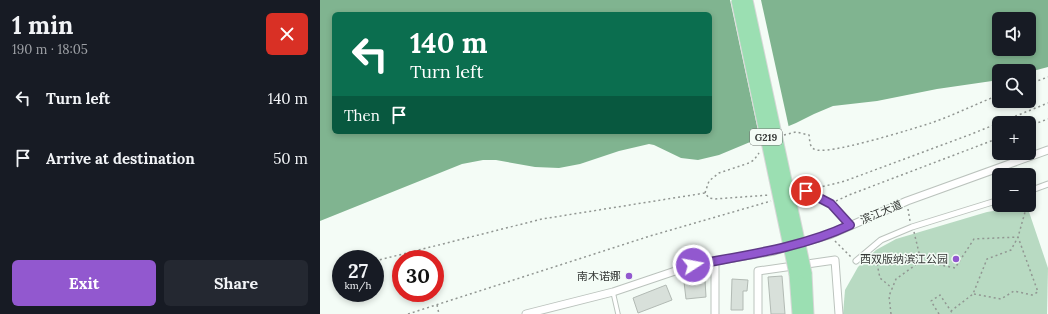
<!DOCTYPE html>
<meta charset="utf-8">
<style>
:root{--surface:#171b24;--page:#242831;--text:#f1f3f6;--muted:#9ea1a6;--accent:#9258cf}
body{margin:0;font-family:Lora,"Noto Sans SC",serif;background:var(--page);color:var(--text);height:100vh;display:flex;flex-direction:column;font-size:15px;white-space:nowrap}
*{box-sizing:border-box;margin:0}
p{font-size:13px;color:var(--muted)}
.icon{flex:none;width:22px;height:22px;fill:none;stroke:currentColor;stroke-width:2;stroke-linecap:round;stroke-linejoin:round}
.map{position:relative;flex:1;overflow:hidden}
.sheet{display:flex;flex-direction:column;background:var(--surface);width:320px}
.sheet>*{flex:none}
.guide{position:absolute;left:12px;top:12px;width:380px;height:122px;border-radius:6px;box-shadow:0 2px 6px #0003;background:#0b6e4f;color:#fff;overflow:hidden}
.controls{position:absolute;left:672px;top:12px;display:grid;gap:8px}
.controls a{display:grid;place-items:center;width:44px;height:44px;border-radius:6px;background:var(--surface);box-shadow:0 2px 6px #0003;font-size:20px}
.speed{position:absolute;left:12px;top:250px;display:flex;gap:8px;font-size:20px;font-weight:700;text-align:center}
.speed>*{display:grid;place-content:center;width:52px;height:52px;border-radius:50%;background:var(--surface);box-shadow:0 2px 6px #0003;line-height:1}
.speed small{font-size:10px;font-weight:400}
.speed .limit{border:6px solid #d22;background:#fff;color:#111}
.pin{position:absolute;display:grid;place-items:center;width:34px;height:34px;color:#fff;margin:-17px;border:2px solid #fff;border-radius:50%;box-shadow:0 1px 4px #0007}
.me{position:absolute;width:44px;margin:-22px;rotate:79deg;stroke-linejoin:round;filter:drop-shadow(0 0 3px #0008)}
.turn{display:flex;align-items:center;gap:14px;height:84px;padding:0 12px;font-size:18px}
.turn .icon{width:52px;height:52px;stroke-width:2.5}
.turn b{display:block;font-size:28px;line-height:34px}
.then{display:flex;align-items:center;height:38px;padding:0 12px;background:#0003;gap:8px;font-size:15px}
.round{display:grid;place-items:center;flex:none;width:42px;height:42px;border-radius:6px;background:var(--page)}
.summary{display:flex;align-items:center;justify-content:space-between;height:68px;padding:0 12px}
h1{font-size:24px;font-weight:700;line-height:30px}
.action{display:flex;gap:8px;margin-top:auto;padding:8px 12px}
.action a{flex:1;height:46px;border-radius:6px;background:var(--accent);color:#fff;font-size:16px;font-weight:700;line-height:46px;text-align:center}
.action a+a{background:var(--page);color:var(--text)}
ul{padding:0;list-style:none}
li{display:flex;align-items:center;gap:12px;height:60px;padding:0 12px}
li div{flex:1}
li b{display:block;font-size:15px}
li em{font-style:normal}
main{display:flex;flex:1;min-height:0}
.map>svg:first-child{display:block}
.green{fill:#b8dac2}
.water{fill:#80b490;fill-rule:evenodd}
.pier{fill:#f4fcf6}
.building{fill:#d8e0da;stroke:#b2bab4}
.lines{fill:none;stroke-linecap:round;stroke-linejoin:round}
.service-casing{stroke:#bbc3bd;stroke-width:5.5}
.pedestrian-casing{stroke:#bbc3bd;stroke-width:7}
.minor-casing{stroke:#bbc3bd;stroke-width:9}
.trunk-casing{stroke:#d7d7d7;stroke-width:13}
.path{stroke:#919692;stroke-width:1.5;stroke-dasharray:2 3;stroke-linecap:butt}
.service{stroke:#fff;stroke-width:3.5}
.pedestrian{stroke:#fff;stroke-width:5}
.minor{stroke:#fff;stroke-width:7}
.trunk{stroke:#9bdfb2;stroke-width:11}
.trunk-bridge-casing{stroke:#d7d7d7;stroke-width:13;stroke-linecap:butt}
.trunk-bridge{stroke:#9bdfb2;stroke-width:11}
.route-casing{stroke:#5f3987;stroke-width:10}
.route{stroke:#9258cf;stroke-width:7}
.poi-dot{fill:#9258cf;stroke:#f4fcf6;stroke-width:1.5}
.labels{text-anchor:middle;stroke-width:3;stroke-linejoin:round;paint-order:stroke}
.shield{fill:#f4fcf6;stroke:#6f7470;stroke-width:1}
.shield-label{font-size:10px;font-weight:bold;fill:#363937}
.street-label{font-size:11px;fill:#363937;stroke:#f4fcf6}
.poi-label{font-size:11px;fill:#363937;stroke:#f4fcf6;text-anchor:end}
</style>
<main>
<section class="sheet">
<div class="summary"><div><h1>1 min</h1><p>190 m · 18:05</p></div><a class="round" style="background:#d93025;color:#fff"><svg class="icon" aria-label="close" viewBox="0 0 24 24"><path d="M6 6l12 12M18 6L6 18"/></svg></a></div>
<ul>
<li><svg class="icon" aria-label="left" viewBox="0 0 24 24"><path d="M17 20v-9H6M10 6l-5 5 5 5"/></svg><div><b>Turn left</b></div><em>140 m</em></li>
<li><svg class="icon" aria-label="arrive" viewBox="0 0 24 24"><path d="M6 21V4h12l-3 4 3 4H6"/></svg><div><b>Arrive at destination</b></div><em>50 m</em></li>
</ul>
<div class="action"><a>Exit</a><a>Share</a></div>
</section>
<div class="map">
<svg width="728" height="314" viewBox="0 0 728 314">
<rect width="100%" height="100%" fill="#f4fcf6"/>
<path class="green" d="M707 206 728 268 727 314H523L525 290 538 267 556 250 576 239 667 212Z"/>
<path class="water" d="M0 0H728V67L709 72 679 71V80L617 89 557 101 513 106 494 114 476 123 399 155 378 160 361 158 334 145 329 144 299 151 260 164 239 168 215 167 176 160H163L142 164 0 221ZM14 14H390V132H14ZM679 19H709V49H679Z"/>
<path class="pier" d="M410 0H441L469 128 440 140Z"/>
<path class="building" d="M462 276 465 314H451L448 277Z
M412 279 428 280 427 291H423V310H411Z
M385 280 386 297 366 299 364 282Z
M346 285 352 300 318 313 313 298Z"/>
<g class="lines">
<g class="service-casing">
<path id="service" d="M486 191 511 204 530 225
M293 292 298 314"/>
</g>
<g class="pedestrian-casing">
<path id="pedestrian" d="M709 191 728 184
M536 261 561 240 592 227 679 200"/>
</g>
<g class="minor-casing">
<path id="minor" d="M395 261V314
M206 314 293 292 373 265 454 251 509 235 587 201 728 150
M438 314V271L515 260 519 314"/>
</g>
<g class="trunk-casing">
<path id="trunk" d="M486 273 488 314
M475 274 478 314"/>
</g>
<path class="path" d="M709 84 728 77
M709 126 728 119
M464 135 476 132 489 135C490 140 489 146 494 149 504 157 595 128 611 123 634 115 656 104 679 95
M697 168 698 175
M493 189 525 181 649 135 728 103
M385 193 389 181 399 173 429 163 434 160 439 153
M516 201 529 195 679 138
M588 209 590 221
M594 232 601 261
M515 241 532 258
M555 254 560 278 572 288
M55 261 222 219 385 193 389 198 395 199 449 195
M654 294 681 299 694 291 712 295 718 292 698 237 707 205
M117 305 119 314
M88 314 330 236 451 201
M571 314 569 296 576 279 601 261 635 268 654 239 698 237 691 250 667 259 653 294 631 311
M619 314 611 301 620 295 633 314"/>
<use href="#service" class="service"/>
<use href="#pedestrian" class="pedestrian"/>
<use href="#minor" class="minor"/>
<use href="#trunk" class="trunk"/>
<g class="trunk-bridge-casing">
<path id="trunk-bridge" d="M417 0 475 274
M427 0 486 273"/>
</g>
<use href="#trunk-bridge" class="trunk-bridge"/>
</g>
<g class="lines">
<g class="route-casing">
<path id="route" d="M373 265C426 255 481 248 530 225L511 204 486 191"/>
</g>
<use href="#route" class="route"/>
</g>
<g class="poi-dot">
<circle cx="636" cy="259" r="4"/>
<circle cx="309" cy="276" r="4"/>
</g>
<g class="labels">
<rect class="shield" x="430" y="129" width="32" height="16" rx="3"/>
<g class="shield-label">
<text x="446" y="141">G219</text>
</g>
<g class="street-label">
<text transform="translate(561 212) rotate(-23)" y="4">滨江大道</text>
</g>
<g class="poi-label">
<text x="628" y="263">西双版纳滨江公园</text>
<text x="301" y="280">南木诺娜</text>
</g>
</g>
</svg>
<div class="controls">
<a><svg class="icon" aria-label="sound" viewBox="0 0 24 24"><path d="M4 9h4l5-4v14l-5-4H4zM17 9q2 3 0 6"/></svg></a>
<a><svg class="icon" aria-label="search" viewBox="0 0 24 24"><circle cx="10" cy="10" r="6"/><path d="M15 15l6 6"/></svg></a>
<a>+</a>
<a>−</a>
</div>
<div class="speed"><div>27<small>km/h</small></div><div class="limit">30</div></div>
<div class="pin" style="left:486px;top:191px;background:#d93025"><svg class="icon" aria-label="arrive" viewBox="0 0 24 24"><path d="M6 21V4h12l-3 4 3 4H6"/></svg></div>
<svg class="me" style="left:373px;top:265px" viewBox="-20 -20 40 40"><circle r="17" fill="#9258cf" stroke="#fff" stroke-width="3"/><path d="M0-11L8 9 0 5-8 9z" fill="#fff"/></svg>
<div class="guide">
<div class="turn"><svg class="icon" aria-label="left" viewBox="0 0 24 24"><path d="M17 20v-9H6M10 6l-5 5 5 5"/></svg><div><b>140 m</b>Turn left</div></div>
<div class="then">Then<svg class="icon" aria-label="arrive" viewBox="0 0 24 24"><path d="M6 21V4h12l-3 4 3 4H6"/></svg></div>
</div>
</div>
</main>
